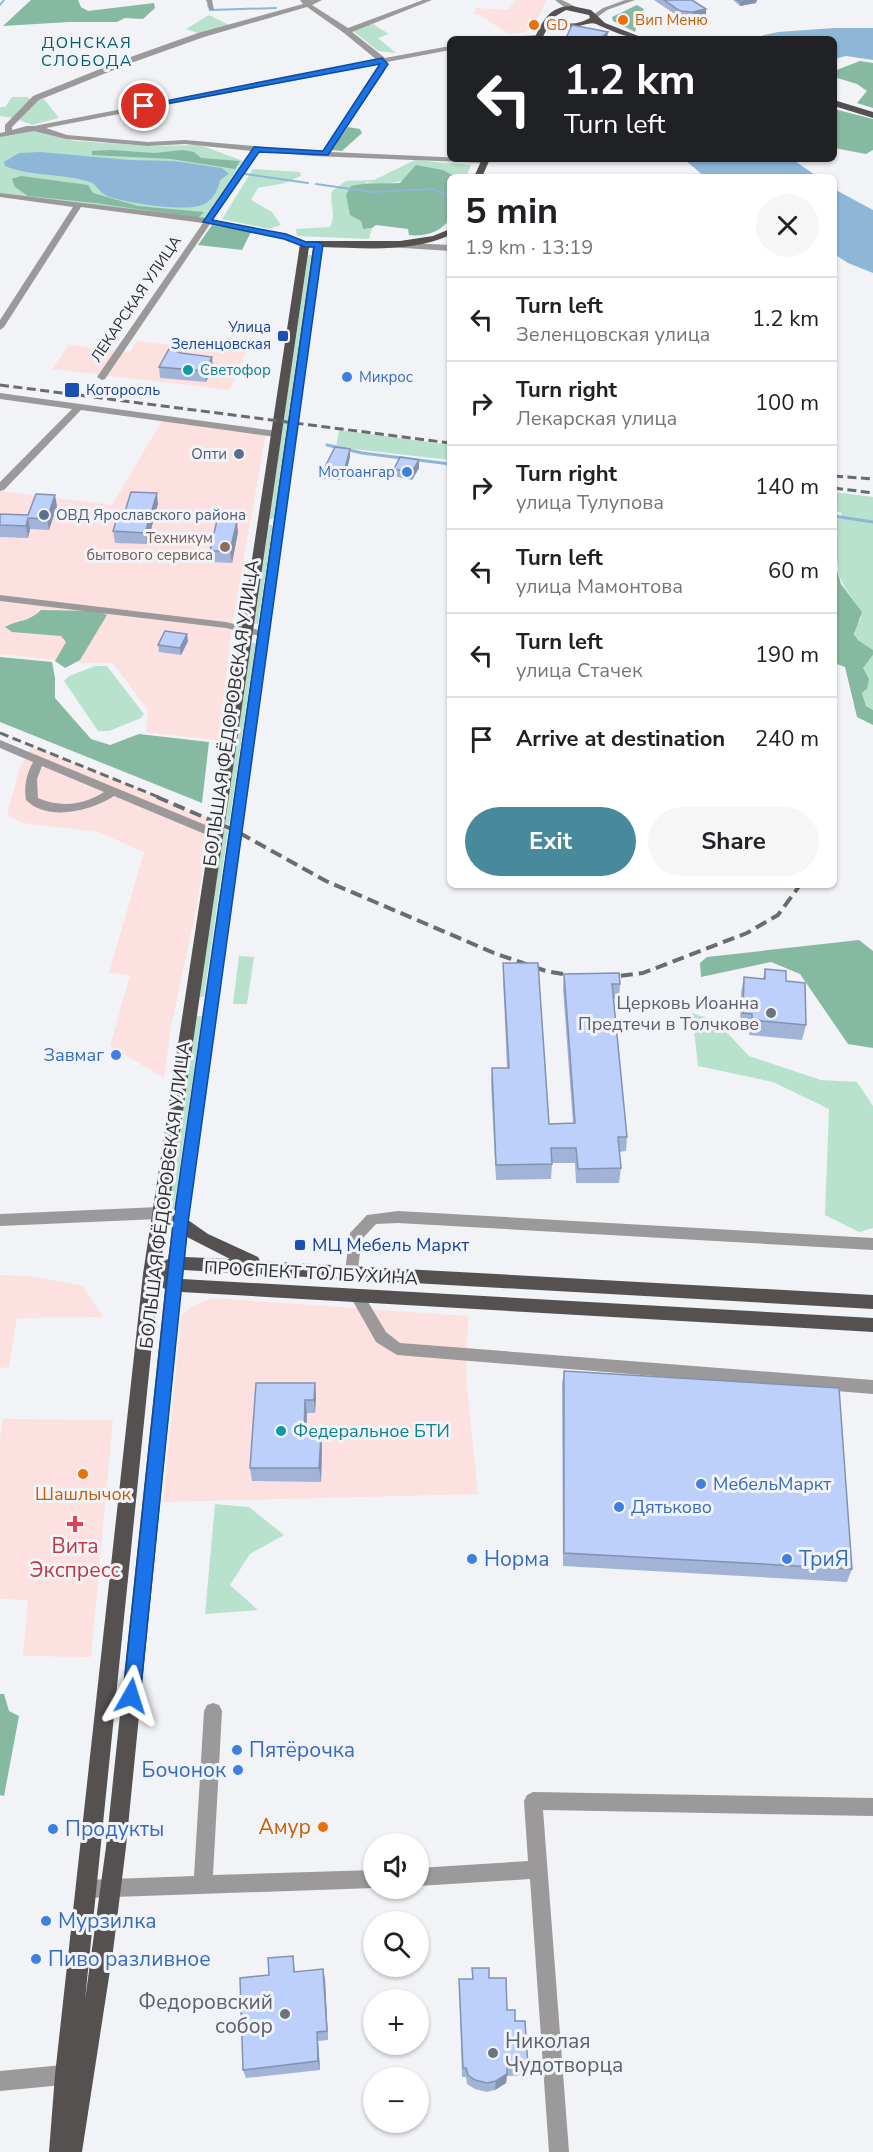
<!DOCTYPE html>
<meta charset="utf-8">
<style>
:root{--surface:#fff;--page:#f6f6f6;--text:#202124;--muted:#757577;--line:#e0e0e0;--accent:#48899b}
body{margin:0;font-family:"Nunito Sans",sans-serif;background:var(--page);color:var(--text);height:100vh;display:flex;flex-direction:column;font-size:22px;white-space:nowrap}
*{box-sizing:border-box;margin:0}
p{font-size:20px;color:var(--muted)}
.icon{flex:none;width:33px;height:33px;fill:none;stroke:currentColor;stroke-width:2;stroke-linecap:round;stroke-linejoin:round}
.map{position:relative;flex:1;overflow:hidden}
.side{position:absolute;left:447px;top:174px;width:390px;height:714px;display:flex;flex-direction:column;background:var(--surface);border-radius:9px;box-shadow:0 2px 4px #0004}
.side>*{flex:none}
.hud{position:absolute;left:447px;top:36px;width:390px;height:126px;border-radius:9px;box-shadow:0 2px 4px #0004;background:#202124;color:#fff;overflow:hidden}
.tools{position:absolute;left:363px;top:1833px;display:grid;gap:12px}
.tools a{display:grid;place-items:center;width:66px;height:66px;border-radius:50%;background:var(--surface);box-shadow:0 2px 4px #0004;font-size:30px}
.pin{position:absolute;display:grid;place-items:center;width:51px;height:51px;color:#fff;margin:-26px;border:3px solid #fff;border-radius:50%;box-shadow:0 2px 6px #0007}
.me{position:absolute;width:66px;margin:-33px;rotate:6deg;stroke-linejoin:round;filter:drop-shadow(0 0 4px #0008)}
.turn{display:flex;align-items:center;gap:21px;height:126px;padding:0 18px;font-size:27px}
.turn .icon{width:78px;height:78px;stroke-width:2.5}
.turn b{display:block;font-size:42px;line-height:51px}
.round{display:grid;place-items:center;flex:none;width:63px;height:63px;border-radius:32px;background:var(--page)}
.headline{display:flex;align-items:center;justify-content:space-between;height:102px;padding:0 18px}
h1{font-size:36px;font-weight:700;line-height:45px}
.action{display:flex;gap:12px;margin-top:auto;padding:12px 18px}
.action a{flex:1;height:69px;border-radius:36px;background:var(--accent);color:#fff;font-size:24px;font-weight:700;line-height:69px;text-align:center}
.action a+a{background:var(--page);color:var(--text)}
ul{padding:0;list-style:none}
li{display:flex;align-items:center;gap:18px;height:84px;padding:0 18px;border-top:2px solid var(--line)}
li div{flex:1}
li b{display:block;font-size:22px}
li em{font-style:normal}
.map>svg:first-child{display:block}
.commercial{fill:#fde1e0}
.green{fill:#b8e2ce}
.forest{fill:#86b9a2}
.water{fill:#8eb7d7}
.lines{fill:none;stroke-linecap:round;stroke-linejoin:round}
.stream-far1{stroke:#8eb7d7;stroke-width:2}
.stream{stroke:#8eb7d7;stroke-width:3}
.minor{fill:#9b9999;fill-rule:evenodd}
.major{fill:#555151;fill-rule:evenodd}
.rail-far1{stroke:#6a6b6d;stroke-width:3;stroke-dasharray:9 4.5;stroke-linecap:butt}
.rail{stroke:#6a6b6d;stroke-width:4;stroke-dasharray:12 6;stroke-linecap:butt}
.wall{fill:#a2b3d8}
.shaded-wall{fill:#8492b0}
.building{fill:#bcd0fb;stroke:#8492b0;stroke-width:1.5}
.route{fill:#1a73e8;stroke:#114b97;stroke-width:1.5}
.food-dot{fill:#e8710a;stroke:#f1f3f7;stroke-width:2}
.transit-dot{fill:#1a4fb4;stroke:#f1f3f7;stroke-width:2}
.culture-dot{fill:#0f9aa8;stroke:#f1f3f7;stroke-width:2}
.shop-dot{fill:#3f7fe0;stroke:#f1f3f7;stroke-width:2}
.service-dot{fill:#5c6f8a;stroke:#f1f3f7;stroke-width:2}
.education-dot{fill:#8d6e63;stroke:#f1f3f7;stroke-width:2}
.worship-dot{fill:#6b7280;stroke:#f1f3f7;stroke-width:2}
.health-dot{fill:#e0444e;stroke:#f1f3f7;stroke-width:2}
.labels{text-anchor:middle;stroke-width:6;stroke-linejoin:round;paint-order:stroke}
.far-food-label{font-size:15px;fill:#c56008;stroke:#f1f3f7;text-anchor:start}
.far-street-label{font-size:15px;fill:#2d2e2f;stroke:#f1f3f7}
.far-transit-label{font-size:15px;fill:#164399;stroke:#f1f3f7;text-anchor:end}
.far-culture-label{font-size:15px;fill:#0d838f;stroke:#f1f3f7;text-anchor:start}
.far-shop-label{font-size:15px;fill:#366cbe;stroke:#f1f3f7;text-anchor:start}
.far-service-label{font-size:15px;fill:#4e5e75;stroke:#f1f3f7;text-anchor:end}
.far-education-label{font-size:15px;fill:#785e54;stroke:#f1f3f7;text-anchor:end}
.far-neighbourhood-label{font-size:16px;letter-spacing:1.5px;fill:#005d70;stroke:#f1f3f7}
.street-label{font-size:18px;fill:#2d2e2f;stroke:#f1f3f7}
.worship-label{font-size:18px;fill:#5b616d;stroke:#f1f3f7;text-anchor:end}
.shop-label{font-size:18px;fill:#366cbe;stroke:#f1f3f7;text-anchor:start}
.transit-label{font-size:18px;fill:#164399;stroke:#f1f3f7;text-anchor:start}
.culture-label{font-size:18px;fill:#0d838f;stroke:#f1f3f7;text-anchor:start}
.food-label{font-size:18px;fill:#c56008;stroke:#f1f3f7}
.near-health-label{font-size:21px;fill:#be3a42;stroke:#f1f3f7}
.near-shop-label{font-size:21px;fill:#366cbe;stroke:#f1f3f7;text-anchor:start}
.near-food-label{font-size:21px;fill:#c56008;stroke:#f1f3f7;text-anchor:end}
.near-worship-label{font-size:21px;fill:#5b616d;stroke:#f1f3f7;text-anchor:end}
</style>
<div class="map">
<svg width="873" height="2152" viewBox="0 0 873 2152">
<rect width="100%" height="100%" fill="#f1f3f7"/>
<path class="commercial" d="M516 0H547L533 28 524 32 508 34 480 15 474 14 476 8 508 10Z
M136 341 205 348 229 349 246 352 230 390 52 369 69 345 130 352Z
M163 419 266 433 232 626 223 702V741L146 732 148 710 113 663H82L0 654V491L112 505Z
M31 746 211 819 197 905 171 1027 164 1078 110 1046 130 975 109 973 144 852 98 832 23 823 7 815 19 770Z
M0 1275 30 1276 83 1286 103 1317 17 1318 9 1367 0 1368Z
M212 1298 468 1316 466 1378 478 1494 163 1502 181 1316 193 1306Z
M3 1419 113 1420 91 1657 23 1656 28 1600 0 1599V1438Z"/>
<path class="green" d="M209 15 229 25 200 34 186 29Z
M373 24 389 34 378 38 396 53 378 51 352 30Z
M12 97H27L31 100 13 118 0 116V107H5Z
M44 99 59 118 32 125 19 120 38 100Z
M33 130 76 141 151 146 200 145 243 161 205 218 0 195V136Z
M415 160 471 165 466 177 453 176 443 170C417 177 394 187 366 182L361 221 363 229 372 228 369 239 297 236 296 229 330 227C337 212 329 205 332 191L346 181 374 180Z
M253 169 300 172 301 176 285 183 258 188 251 200 272 212 281 225 269 229 222 219Z
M308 255H312L274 519H269Z
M339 430 450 445V460L336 447Z
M834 492 873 497V650C857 639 848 637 861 618 857 596 836 586 838 563L834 561 836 518 841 516 842 513 834 511Z
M269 525H273L258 624H254Z
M251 643H256L229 825 225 823Z
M873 655V710L866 706 862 693 867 689 863 668Z
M95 666H107L144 714 141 718 109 731H98L64 681 69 676Z
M224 829 228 831 204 997H199Z
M239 956 254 957 247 1004H233Z
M692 1013 716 1021 749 1056 821 1080 857 1082 873 1106V1228L859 1232 825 1215 829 1109 773 1082 698 1066Z
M196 1016H202L173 1214H167Z
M215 1504 249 1507 284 1535 250 1554 230 1585 258 1610 205 1614Z"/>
<path class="forest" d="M31 0H78L81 7 88 11 154 3 155 8 143 19 125 18 117 22H69L3 26Z
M637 5 644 9 640 14 635 32 613 21 612 17Z
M860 61 873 63V108L857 103 867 91 857 84 834 77V71Z
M834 109 873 119V150L866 154 834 148Z
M348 127 360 129 362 133 342 151 331 150Z
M111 150 155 153 182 150 194 152 201 158 240 161 235 169 171 159 92 155V151Z
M416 165 443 170 456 177H450C450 189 453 205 450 216 445 232 423 237 409 235L408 229 376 225 372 228 363 229 361 221 350 215 346 195 351 186C368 182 384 184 400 183Z
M21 176 88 185 93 193 138 206 204 212 198 218 95 203 28 196 15 187 12 179Z
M212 225 251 232 242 250 198 245Z
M834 569 837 570 841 584 862 612 854 634 858 640 873 650V655L863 668 869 679 867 689 862 693 866 706 873 710V725L857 717 845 667 834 663Z
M41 610 98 611 107 615 80 660 65 668 55 661 66 642 61 636 12 632 5 627C22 618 25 624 41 610Z
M0 657 52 662 55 678V698L91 739 110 745 139 734 209 742 202 803 0 722Z
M859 940 873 951V1048L848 1044 800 974 771 962 701 977 700 963 707 957Z
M0 1694H4L9 1711 19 1716 4 1796 0 1795Z"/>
<path class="water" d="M835 28H873V60L846 56 834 59V39H747L778 32Z
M40 152 130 160 174 161 222 168 229 174 220 180C219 189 212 202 202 205 184 212 126 203 107 196 100 193 96 184 90 182 62 173 32 177 5 166L4 162 19 153Z
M684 159H792L818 177H705Z
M834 189 873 210V273L848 263 834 254Z"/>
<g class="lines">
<path class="stream-far1" d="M0 5 4 0
M208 5 210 10 276 8
M245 174 308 183
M316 184 372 192 432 189 450 196"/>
<path class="stream" d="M327 445 362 453 450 464
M834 516 873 522"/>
<path class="minor" d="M206 0H212L214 10H210Z
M300 0H322L312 5 348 28 423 0H432L352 32 385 58 450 46V50L387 62 384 72 330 152 487 159 488 163 313 156 259 151 213 220 289 235 309 244 305 247 284 239 210 224 105 379 102 380 97 377 203 223 81 207 4 327 0 330V320L73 207 0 197V193L206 218 252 151 185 144 148 146 66 139 34 131 0 137V133L5 132V125L33 96 125 59 198 33 303 4ZM307 7 344 33 377 60 34 126H27L12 130V127L39 100 131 63 204 37ZM380 64 322 152 185 140 148 142 67 135 46 128Z
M555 0H562L580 9 576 11 564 7Z
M625 0H635L607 10 596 18 590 17 603 8Z
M539 35 543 37 542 39H498L502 37Z
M392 242 450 245V251L389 247V243Z
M0 393 276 431 281 434 276 437 81 410 4 490 0 491V482L72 409 0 399Z
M0 595 226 622 267 632 268 634 263 637 226 628 0 601Z
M0 740 220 831 222 834 220 837H212L114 796C92 811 47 822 26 800 24 786 26 775 33 762L0 748ZM42 766 104 792C83 805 61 808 38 798L37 779Z
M159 1207 185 1219 187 1223 185 1227 180 1229 158 1219 0 1226V1214Z
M398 1211 873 1238V1250L398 1223 376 1224 362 1239 357 1275 352 1277 347 1275 345 1271 350 1233 367 1215Z
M357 1290 362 1292 386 1332 400 1343 873 1380V1394L397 1355 376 1342 350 1296 352 1292Z
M213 1703 219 1705 222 1711 213 1875 374 1870V1888L86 1898 79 1896 77 1889 79 1882 86 1880 194 1876 204 1711 207 1705Z
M533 1792 873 1798V1816L543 1810 569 2152H549L530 1879 418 1886V1868L528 1861 524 1801 527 1795Z
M73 2064 80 2067 83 2074 80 2081 73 2084 0 2091V2071Z"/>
<path class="major" d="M572 6 591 10 605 23 646 39C628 39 612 31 596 24 587 20 571 35 550 22L542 39H534C543 21 549 6 572 6ZM566 10 589 15 590 18C578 25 565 26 554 17Z
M834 100 873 112V118L834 106Z
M482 159H490L482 177H474Z
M450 229V235C411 253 364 248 322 247L188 1220 208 1234 258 1257 260 1261 873 1295V1309L183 1270 182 1279 873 1318V1332L181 1292 126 1847 113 1951 82 2152H49L55 2075 143 1274 300 244 305 241H400L433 236ZM309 247H313L168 1259 161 1262ZM187 1237 230 1259 185 1257ZM158 1285 165 1289 106 1847 85 2000Z"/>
<path class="rail-far1" d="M0 385 450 443
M834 476 873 479
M834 488 873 493
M0 733 161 798"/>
<path class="rail" d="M157 797 236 831 326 881 494 953 546 971 579 977
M603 978 643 973 747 933 778 915 800 885"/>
</g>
<path class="wall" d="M654 0H692L706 9V16L693 19 679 17Z
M733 0H756V3L740 6Z
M159 367H213L206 382 160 378Z
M350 457 344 480 323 479V471Z
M419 460V468L412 480 394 476V469Z
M158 504 147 544 115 543 113 531 122 521Z
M57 506 49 530 30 529 28 538 0 537V514L28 515Z
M238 532 232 563 211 562 210 551Z
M188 641 181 655 159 652 158 645Z
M503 963 549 1124 573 1123 563 989 564 974 620 984 619 999H613L627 1137 626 1151 619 1152 621 1168 619 1183H576L575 1163H552L551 1179 496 1180 491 1083 492 1068H507L503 978Z
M765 969 786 981 806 1025 802 1040 749 1035 750 1029 740 1028 741 992 744 977 763 979Z
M564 1371 852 1569 847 1582 563 1566 562 1384Z
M315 1383 316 1397 315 1413H307L306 1435H321L322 1448 321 1482 252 1481 250 1468Z
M293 1956 295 1972 325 1979 328 2040 318 2041 320 2070 246 2078 243 2070 269 1975Z
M472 1968 489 1978 507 2010 515 2021 528 2066 526 2075 507 2076 506 2083 495 2090 487 2092 475 2089 467 2084 466 2077H462L459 1979H472Z"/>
<path class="shaded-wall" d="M757 0 756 3 740 6V2Z
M706 9V16L693 19V12Z
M608 32 607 39H599Z
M212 357 213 367 206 382 205 371Z
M350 449V457L344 480V472Z
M419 460V468L412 480V472Z
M157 493 158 504 147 544 145 533Z
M55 495 57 506 49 530 47 519Z
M28 518 30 529 28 538 26 526Z
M237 521 238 532 232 563 230 551Z
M187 634 188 641 181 655 180 648Z
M315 1383 316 1397 315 1413 314 1400Z
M305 1400 307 1413 305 1448 304 1435Z
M321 1435 322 1448 321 1482 319 1468Z
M323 1969 325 1979 328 2040 327 2031Z
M317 2032 318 2041 320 2070 318 2061Z
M507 2074 506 2083 495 2090 496 2081Z"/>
<path class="building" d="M664 0H692L706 9 693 12 680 11Z
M737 0H757L740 2Z
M572 25 608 32 599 39 566 38Z
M169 349 181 353 212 357 205 371 159 367Z
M335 447 350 449 344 472 323 471Z
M400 457 419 460 412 472 394 469Z
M131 492 157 493 145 533 113 531 116 521H122Z
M36 494 55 495 47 519 28 518 26 526 0 525V514L28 515Z
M217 520 237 521 230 551H210Z
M165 631 187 634 180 648 158 645Z
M503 963H538L549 1124 575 1123 564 974 619 973 620 984H612L627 1137H618L621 1168 578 1169 576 1148H551L552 1164 496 1165 492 1068H509Z
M765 969 786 971V981L805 983 806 1025 752 1020V1014L743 1013 744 977 765 979Z
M564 1371 839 1388 852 1569 564 1553Z
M256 1383H315L314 1400H305L304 1435H321L319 1468H250Z
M293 1956 294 1972 323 1969 327 2031 317 2032 318 2061 243 2070 240 1978 269 1975 268 1958Z
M472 1968H489V1978H506L507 2010H515V2021H525L528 2066 507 2067V2074L496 2081 487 2083 475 2080 468 2075 466 2068H463L459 1979H473Z"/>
<path class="route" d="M382 58 388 64 328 155 259 152 212 220 286 234 306 242H318L323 244 188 1223 140 1696 137 1702 131 1705 125 1702 123 1696 173 1223 314 247H305L284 239 203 222 254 147 323 151 380 64 144 108 140 106Z"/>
<g class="food-dot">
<circle cx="623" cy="20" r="6"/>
<circle cx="534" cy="25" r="6"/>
<circle cx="83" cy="1474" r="6"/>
<circle cx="323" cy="1827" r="6"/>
</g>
<g class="transit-dot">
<rect x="277" y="330" width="12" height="12" rx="3"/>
<rect x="64" y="382" width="16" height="16" rx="3"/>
<rect x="294" y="1239" width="12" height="12" rx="3"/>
</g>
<g class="culture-dot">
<circle cx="188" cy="370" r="6"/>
<circle cx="281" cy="1431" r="6"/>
</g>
<g class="shop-dot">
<circle cx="347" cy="377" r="6"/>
<circle cx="407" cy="472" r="6"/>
<circle cx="116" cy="1055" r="6"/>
<circle cx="701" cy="1484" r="6"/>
<circle cx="619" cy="1507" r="6"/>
<circle cx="472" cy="1559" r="6"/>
<circle cx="787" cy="1559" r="6"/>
<circle cx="237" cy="1750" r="6"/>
<circle cx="238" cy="1770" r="6"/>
<circle cx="53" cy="1829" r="6"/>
<circle cx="46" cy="1921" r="6"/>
<circle cx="36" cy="1959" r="6"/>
</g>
<g class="service-dot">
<circle cx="239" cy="454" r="6"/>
<circle cx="44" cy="515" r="6"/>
</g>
<circle class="education-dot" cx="225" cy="547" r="6"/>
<g class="worship-dot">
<circle cx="771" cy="1013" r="6"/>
<circle cx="285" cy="2014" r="6"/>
<circle cx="493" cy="2053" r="6"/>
</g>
<path class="health-dot" d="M72 1515h6v6h6v6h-6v6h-6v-6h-6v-6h6z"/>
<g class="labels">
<g class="far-food-label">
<text x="635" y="25">Вип Меню</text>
<text x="546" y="30">GD</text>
</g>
<g class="far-street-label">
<text transform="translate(136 299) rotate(-56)" y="5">ЛЕКАРСКАЯ УЛИЦА</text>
</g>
<g class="far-transit-label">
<text x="271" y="332">Улица<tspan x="271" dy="17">Зеленцовская</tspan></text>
<text x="86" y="395" text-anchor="start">Которосль</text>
</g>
<g class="far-culture-label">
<text x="200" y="375">Светофор</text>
</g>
<g class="far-shop-label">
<text x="359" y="382">Микрос</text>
<text x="395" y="477" text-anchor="end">Мотоангар</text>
</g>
<g class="far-service-label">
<text x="227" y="459">Опти</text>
<text x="56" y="520" text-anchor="start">ОВД Ярославского района</text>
</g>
<g class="far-education-label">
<text x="213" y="543">Техникум<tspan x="213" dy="17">бытового сервиса</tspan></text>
</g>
<g class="far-neighbourhood-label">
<text x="87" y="48">ДОНСКАЯ<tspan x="87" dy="18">СЛОБОДА</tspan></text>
</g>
<g class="street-label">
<text transform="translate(231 713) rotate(-82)" y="6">БОЛЬШАЯ ФЁДОРОВСКАЯ УЛИЦА</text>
<text transform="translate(165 1195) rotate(-83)" y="6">БОЛЬШАЯ ФЁДОРОВСКАЯ УЛИЦА</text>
<text transform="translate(311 1273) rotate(3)" y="6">ПРОСПЕКТ ТОЛБУХИНА</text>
</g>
<g class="worship-label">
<text x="759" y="1009">Церковь Иоанна<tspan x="759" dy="21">Предтечи в Толчкове</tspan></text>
</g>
<g class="shop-label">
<text x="104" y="1061" text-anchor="end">Завмаг</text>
<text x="713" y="1490">МебельМаркт</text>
<text x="631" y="1513">Дятьково</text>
</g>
<g class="transit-label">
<text x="312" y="1251">МЦ Мебель Маркт</text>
</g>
<g class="culture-label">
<text x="293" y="1437">Федеральное БТИ</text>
</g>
<g class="food-label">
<text x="83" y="1500">Шашлычок</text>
</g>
<g class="near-health-label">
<text x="75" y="1553">Вита<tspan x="75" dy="24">Экспресс</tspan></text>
</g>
<g class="near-shop-label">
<text x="484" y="1566">Норма</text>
<text x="799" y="1566">ТриЯ</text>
<text x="249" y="1757">Пятёрочка</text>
<text x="226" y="1777" text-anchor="end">Бочонок</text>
<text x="65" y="1836">Продукты</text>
<text x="58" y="1928">Мурзилка</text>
<text x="48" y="1966">Пиво разливное</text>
</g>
<g class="near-food-label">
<text x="311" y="1834">Амур</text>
</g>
<g class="near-worship-label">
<text x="273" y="2009">Федоровский<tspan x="273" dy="24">собор</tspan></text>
<text x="505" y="2048" text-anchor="start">Николая<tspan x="505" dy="24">Чудотворца</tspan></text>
</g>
</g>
</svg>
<div class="tools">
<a><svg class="icon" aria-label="sound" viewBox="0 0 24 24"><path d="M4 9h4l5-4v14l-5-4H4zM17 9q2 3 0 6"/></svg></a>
<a><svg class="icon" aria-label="search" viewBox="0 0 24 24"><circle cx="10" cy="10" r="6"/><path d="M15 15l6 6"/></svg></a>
<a>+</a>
<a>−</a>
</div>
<div class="pin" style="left:144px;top:106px;background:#d93025"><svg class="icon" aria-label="arrive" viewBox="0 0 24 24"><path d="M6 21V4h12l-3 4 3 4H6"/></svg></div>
<svg class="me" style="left:131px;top:1696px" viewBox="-20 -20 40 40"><path d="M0-17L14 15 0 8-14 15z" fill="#1a73e8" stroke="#fff" stroke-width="4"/></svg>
<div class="hud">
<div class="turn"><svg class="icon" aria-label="left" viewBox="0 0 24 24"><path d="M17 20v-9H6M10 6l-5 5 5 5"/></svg><div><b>1.2 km</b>Turn left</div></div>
</div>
<section class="side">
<div class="headline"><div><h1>5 min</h1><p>1.9 km · 13:19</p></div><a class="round"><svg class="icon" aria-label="close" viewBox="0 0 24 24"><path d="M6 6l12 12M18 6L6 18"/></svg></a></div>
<ul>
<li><svg class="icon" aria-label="left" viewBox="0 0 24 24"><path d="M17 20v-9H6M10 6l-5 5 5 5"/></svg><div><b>Turn left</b><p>Зеленцовская улица</p></div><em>1.2 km</em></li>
<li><svg class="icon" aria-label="right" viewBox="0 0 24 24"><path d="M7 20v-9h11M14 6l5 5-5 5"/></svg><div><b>Turn right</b><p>Лекарская улица</p></div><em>100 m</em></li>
<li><svg class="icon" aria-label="right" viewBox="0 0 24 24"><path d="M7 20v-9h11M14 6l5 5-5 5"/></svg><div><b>Turn right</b><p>улица Тулупова</p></div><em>140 m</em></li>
<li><svg class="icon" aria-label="left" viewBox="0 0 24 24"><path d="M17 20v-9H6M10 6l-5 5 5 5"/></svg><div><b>Turn left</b><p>улица Мамонтова</p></div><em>60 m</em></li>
<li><svg class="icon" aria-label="left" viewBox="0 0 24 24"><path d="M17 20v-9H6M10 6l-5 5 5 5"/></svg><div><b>Turn left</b><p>улица Стачек</p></div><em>190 m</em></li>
<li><svg class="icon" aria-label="arrive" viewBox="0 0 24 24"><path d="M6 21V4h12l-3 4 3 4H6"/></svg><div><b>Arrive at destination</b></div><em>240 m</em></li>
</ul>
<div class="action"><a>Exit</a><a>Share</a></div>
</section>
</div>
